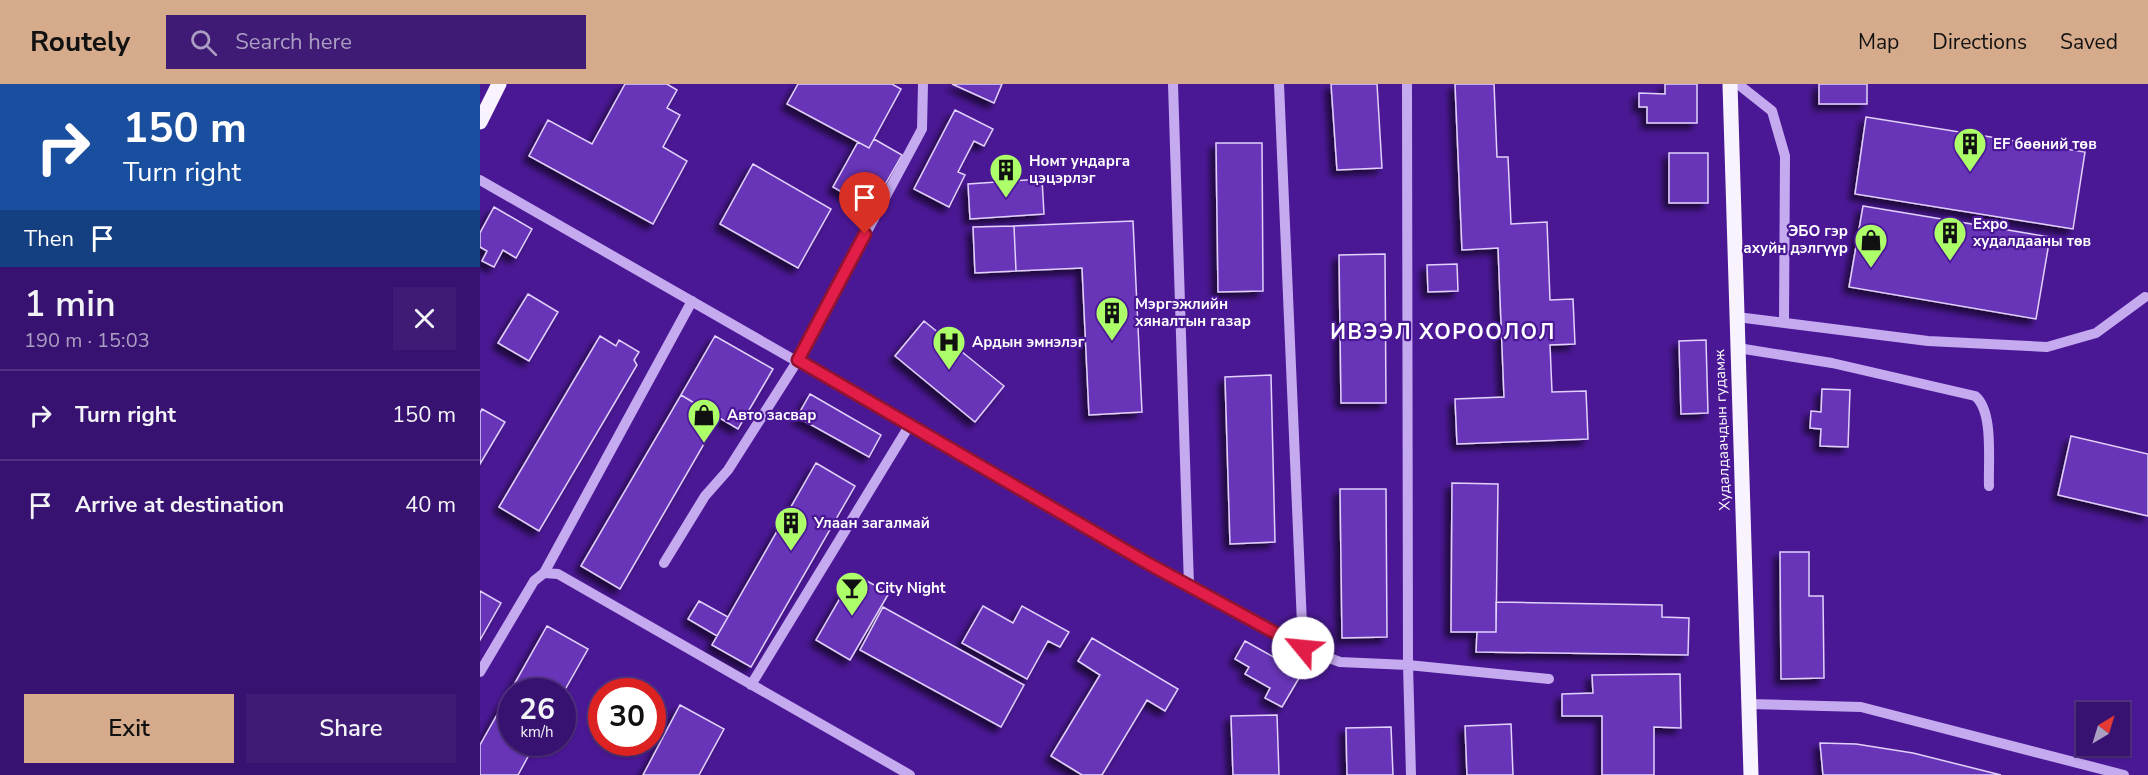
<!DOCTYPE html>
<meta charset="utf-8">
<style>
:root{--surface:#381270;--page:#3f1b75;--text:#f1f3f6;--muted:#ab9ec3;--line:#523283;--accent:#d6ab8b}
body{margin:0;font-family:"Nunito Sans",sans-serif;background:var(--page);color:var(--text);height:100vh;display:flex;flex-direction:column;font-size:22px;white-space:nowrap}
*{box-sizing:border-box;margin:0}
p{font-size:20px;color:var(--muted)}
.icon{flex:none;width:33px;height:33px;fill:none;stroke:currentColor;stroke-width:2;stroke-linecap:round;stroke-linejoin:round}
.map{position:relative;flex:1;overflow:hidden}
.side{display:flex;flex-direction:column;background:var(--surface);width:480px}
.side>*{flex:none}
.banner{background:#1a4fa0;color:#fff;overflow:hidden}
.needle{width:39px;rotate:38deg}
.tools{position:absolute;left:1596px;top:618px;display:grid;gap:12px}
.tools a{display:grid;place-items:center;width:54px;height:54px;border-radius:0px;background:var(--surface);box-shadow:0 2px 4px #0004,0 0 0 2px var(--line);font-size:30px}
.speed{position:absolute;left:18px;top:594px;display:flex;gap:12px;font-size:30px;font-weight:700;text-align:center}
.speed>*{display:grid;place-content:center;width:78px;height:78px;border-radius:50%;background:var(--surface);box-shadow:0 2px 4px #0004,0 0 0 2px var(--line);line-height:1}
.speed small{font-size:15px;font-weight:400}
.speed .limit{border:9px solid #d22;background:#fff;color:#111}
.pin{position:absolute;display:grid;place-items:center;width:51px;height:51px;color:#fff;margin:-62px -26px;border-radius:50% 50% 50% 0;rotate:-45deg;box-shadow:0 0 6px #0007}
.pin .icon{rotate:45deg}
.me{position:absolute;width:66px;margin:-33px;rotate:298deg;stroke-linejoin:round;filter:drop-shadow(0 0 4px #0008)}
.turn{display:flex;align-items:center;gap:21px;height:126px;padding:0 24px;font-size:27px}
.turn .icon{width:78px;height:78px;stroke-width:2.5}
.turn b{display:block;font-size:42px;line-height:51px}
.then{display:flex;align-items:center;height:57px;padding:0 24px;background:#0003;gap:12px;font-size:22px}
.round{display:grid;place-items:center;flex:none;width:63px;height:63px;border-radius:0px;background:var(--page)}
.headline{display:flex;align-items:center;justify-content:space-between;height:102px;padding:0 24px}
h1{font-size:36px;font-weight:600;line-height:45px}
.button{display:flex;gap:12px;margin-top:auto;padding:12px 24px}
.button a{flex:1;height:69px;border-radius:0px;background:var(--accent);color:#111;font-size:24px;font-weight:600;line-height:69px;text-align:center}
.button a+a{background:var(--page);color:var(--text)}
ul{padding:0;list-style:none}
li{display:flex;align-items:center;gap:18px;height:90px;padding:0 24px;border-top:2px solid var(--line)}
li div{flex:1}
li b{display:block;font-size:22px}
li em{font-style:normal}
header{display:flex;align-items:center;gap:36px;box-sizing:border-box;height:84px;padding:0 30px;background:var(--accent);color:#111}
header strong{font-size:28px}
nav{display:flex;gap:33px;margin-inline-start:auto;font-size:21px}
.search{width:420px;height:54px;background:var(--page);display:flex;align-items:center;gap:15px;box-sizing:border-box;padding:0 21px;border-radius:0px;color:var(--muted);font-size:22px}
main{display:flex;flex:1;min-height:0}
.map>svg:first-child{display:block}
.building{fill:#6834b8;stroke:#e1d1fb;stroke-width:1.5;filter:url(#shadow)}
.lines{fill:none;stroke-linecap:round;stroke-linejoin:round}
.minor{stroke:#c5aaf0;stroke-width:10}
.major{stroke:#f9f3ff;stroke-width:15}
.route-casing{stroke:#92132f;stroke-width:15}
.route{stroke:#e11d48;stroke-width:10}
.labels{text-anchor:middle;stroke-width:4.5;stroke-linejoin:round;paint-order:stroke}
.poi-label{font-size:15px;font-weight:bold;fill:#fff;stroke:#4b1895;text-anchor:start}
.street-label{font-size:15px;fill:#fff;stroke:#4b1895}
.district-label{font-size:21px;font-weight:bold;letter-spacing:1.5px;fill:#fff;stroke:#4b1895}
</style>
<header>
<strong>Routely</strong>
<div class="search"><svg class="icon" aria-label="search" viewBox="0 0 24 24"><circle cx="10" cy="10" r="6"/><path d="M15 15l6 6"/></svg>Search here</div>
<nav><a>Map</a><a>Directions</a><a>Saved</a></nav>
</header>
<main>
<section class="side">
<div class="banner">
<div class="turn"><svg class="icon" aria-label="right" viewBox="0 0 24 24"><path d="M7 20v-9h11M14 6l5 5-5 5"/></svg><div><b>150 m</b>Turn right</div></div>
<div class="then">Then<svg class="icon" aria-label="arrive" viewBox="0 0 24 24"><path d="M6 21V4h12l-3 4 3 4H6"/></svg></div>
</div>
<div class="headline"><div><h1>1 min</h1><p>190 m · 15:03</p></div><a class="round"><svg class="icon" aria-label="close" viewBox="0 0 24 24"><path d="M6 6l12 12M18 6L6 18"/></svg></a></div>
<ul>
<li><svg class="icon" aria-label="right" viewBox="0 0 24 24"><path d="M7 20v-9h11M14 6l5 5-5 5"/></svg><div><b>Turn right</b></div><em>150 m</em></li>
<li><svg class="icon" aria-label="arrive" viewBox="0 0 24 24"><path d="M6 21V4h12l-3 4 3 4H6"/></svg><div><b>Arrive at destination</b></div><em>40 m</em></li>
</ul>
<div class="button"><a>Exit</a><a>Share</a></div>
</section>
<div class="map">
<svg width="1668" height="691" viewBox="0 0 1668 691">
<defs>
<filter id="shadow"><feDropShadow dx="-5.5" dy="5.5" stdDeviation="3" flood-color="#0009"/></filter>
</defs>
<rect width="100%" height="100%" fill="#4b1895"/>
<path class="building" d="M145 0H187L197 6 187 24 200 31 183 63 207 77 173 140 49 72 68 36 112 60Z
M318 0H412L421 5 389 64 307 20Z
M472 0H522L514 19Z
M851 0H897L902 84 857 86Z
M975 0H1014L1017 73H1028L1031 140 1067 138 1070 216 1093 215 1095 260 1070 261 1072 308 1106 307 1108 355 977 360 975 315 1024 313 1018 164 982 166Z
M1185 0H1217V39H1167V23H1159V9L1185 10Z
M1339 0H1387V20H1339Z
M475 26 513 45 504 62 494 57 478 88 485 91 469 123 434 105Z
M1386 33 1605 68 1593 145 1375 110Z
M394 55 422 71 391 125 353 103 378 58 389 64Z
M736 59H782L783 207 738 208Z
M1189 69H1228V119H1189Z
M273 80 351 125 318 184 240 140Z
M562 95 564 130 490 135 488 100Z
M1383 122 1570 153 1556 235 1369 203Z
M14 123 52 145 36 174 23 166 14 183 2 177 7 167 0 163V149Z
M653 137 662 328 609 331 602 184 536 187 534 142Z
M534 142 536 187 495 189 493 143Z
M905 170 906 319H861L859 171Z
M977 180 978 207 948 208 947 181Z
M48 210 78 228 49 277 18 259Z
M444 237 524 302 495 338 415 272Z
M120 252 136 262 139 256 159 268 154 276 157 281 59 447 19 423Z
M235 252 293 285 258 345 201 311Z
M1226 256 1228 329 1201 330 1199 257Z
M791 291 795 458 750 460 745 293Z
M1342 305 1370 306 1368 363 1340 362 1341 345 1330 344 1331 327 1341 328Z
M330 310 401 351 389 373 317 333Z
M201 311 239 334 140 505 101 482Z
M2 325 25 338 0 380V329Z
M1591 352 1668 370V432L1578 411Z
M336 379 375 402 271 583 232 561Z
M972 399 1018 400 1016 548H971Z
M860 405H906L907 553 862 554Z
M1300 468H1329V512H1343L1344 594 1301 595Z
M374 490 409 509 370 576 336 556Z
M0 507 21 519 0 556Z
M219 517 248 533 237 552 208 535Z
M1016 518 1182 521V533L1209 534 1208 571 996 568 997 548H1016Z
M503 522 533 539 542 522 589 548 580 563 568 557 547 595 482 559Z
M403 523 544 601 521 643 380 566Z
M67 542 108 565 82 611V608H32V658H56L38 691H0V661Z
M612 554 698 605 685 627 667 616 622 691H602L571 672 620 591 598 577Z
M765 557 822 589 802 623 785 614 790 604 765 590 769 583 755 575Z
M1200 590 1201 644 1174 643V691H1122V632H1082V610L1113 609 1112 591Z
M200 621 244 645 219 691H163Z
M797 631 799 691H753L751 632Z
M1031 640 1033 691H987L985 642Z
M911 643 913 691H867L866 644Z
M1340 659 1376 660 1433 669 1521 691H1343Z"/>
<g class="lines">
<path class="minor" d="M693 0 709 502
M799 0 823 564
M927 0 928 581 931 691
M1258 0 1292 27 1305 72 1304 238
M0 96 709 502 823 564 860 578 928 581 1069 595
M1257 233 1448 257 1567 263 1616 249 1665 213
M1258 264 1352 279 1495 312C1514 327 1508 378 1509 402
M184 479 225 412 248 386 318 276 442 45 443 0
M64 489 212 217
M0 588 54 497 64 489 78 490 430 691
M271 601 429 342
M1268 620 1381 623 1644 691"/>
<path class="major" d="M1250 0 1271 691
M0 38 19 0"/>
</g>
<g class="lines">
<g class="route-casing">
<path id="route" d="M385 150 318 276 669 480 823 564"/>
</g>
<use href="#route" class="route"/>
</g>
<defs>
<g id="building-pin" transform="scale(1.725)"><path d="M0 17L-7.5 6A9.5 9.5 0 1 1 7.5 6Z" fill="#adff69" stroke="#4b1895"/><path d="M-4-6H4V6H1V3H-1V6H-4ZM-2.5-4.3h1.7v1.8h-1.7ZM.8-4.3h1.7v1.8H.8ZM-2.5-1h1.7V.8h-1.7ZM.8-1h1.7V.8H.8Z" fill="#111"/></g>
<g id="shop-pin" transform="scale(1.725)"><path d="M0 17L-7.5 6A9.5 9.5 0 1 1 7.5 6Z" fill="#adff69" stroke="#4b1895"/><path d="M-5-2.5h2.3a2.7 3.5 0 0 1 5.4 0H5L5.5 6h-11ZM-1.5-2.5h3a1.5 2.3 0 0 0-3 0Z" fill="#111"/></g>
<g id="hospital-pin" transform="scale(1.725)"><path d="M0 17L-7.5 6A9.5 9.5 0 1 1 7.5 6Z" fill="#adff69" stroke="#4b1895"/><path d="M-5-5h3v3.5h4V-5h3V5h-3V1.5h-4V5h-3Z" fill="#111"/></g>
<g id="bar-pin" transform="scale(1.725)"><path d="M0 17L-7.5 6A9.5 9.5 0 1 1 7.5 6Z" fill="#adff69" stroke="#4b1895"/><path d="M-6-5H6L.8 .8V4.5H3.5V6h-7V4.5H-.8V.8Z" fill="#111"/></g>
</defs>
<g fill-rule="evenodd">
<use href="#building-pin" x="1490" y="60"/>
<use href="#building-pin" x="526" y="86"/>
<use href="#building-pin" x="1470" y="149"/>
<use href="#shop-pin" x="1391" y="156"/>
<use href="#building-pin" x="632" y="229"/>
<use href="#hospital-pin" x="469" y="258"/>
<use href="#shop-pin" x="224" y="331"/>
<use href="#building-pin" x="311" y="439"/>
<use href="#bar-pin" x="372" y="504"/>
</g>
<g class="labels">
<g class="poi-label">
<text x="1513" y="65">EF бөөний төв</text>
<text x="549" y="82">Номт ундарга<tspan x="549" dy="17">цэцэрлэг</tspan></text>
<text x="1493" y="145">Expo<tspan x="1493" dy="17">худалдааны төв</tspan></text>
<text x="1368" y="152" text-anchor="end">ЭБО гэр<tspan x="1368" dy="17">ахуйн дэлгүүр</tspan></text>
<text x="655" y="225">Мэргэжлийн<tspan x="655" dy="17">хяналтын газар</tspan></text>
<text x="492" y="263">Ардын эмнэлэг</text>
<text x="247" y="336">Авто засвар</text>
<text x="334" y="444">Улаан загалмай</text>
<text x="395" y="509">City Night</text>
</g>
<g class="street-label">
<text transform="translate(1242 346) rotate(-92)" y="5">Худалдаачдын гудамж</text>
</g>
<g class="district-label">
<text x="963" y="255">ИВЭЭЛ ХОРООЛОЛ</text>
</g>
</g>
</svg>
<div class="tools">
<a><svg class="needle" viewBox="-14 -14 28 28"><path d="M0-13l5 13h-10z" fill="#e53935"/><path d="M0 13l5-13h-10z" fill="#ab9ec3"/></svg></a>
</div>
<div class="speed"><div>26<small>km/h</small></div><div class="limit">30</div></div>
<div class="pin" style="left:385px;top:150px;background:#d93025"><svg class="icon" aria-label="arrive" viewBox="0 0 24 24"><path d="M6 21V4h12l-3 4 3 4H6"/></svg></div>
<svg class="me" style="left:823px;top:564px" viewBox="-20 -20 40 40"><circle r="19" fill="#fff"/><path d="M0-13L10 11 0 6-10 11z" fill="#e11d48"/></svg>
</div>
</main>
